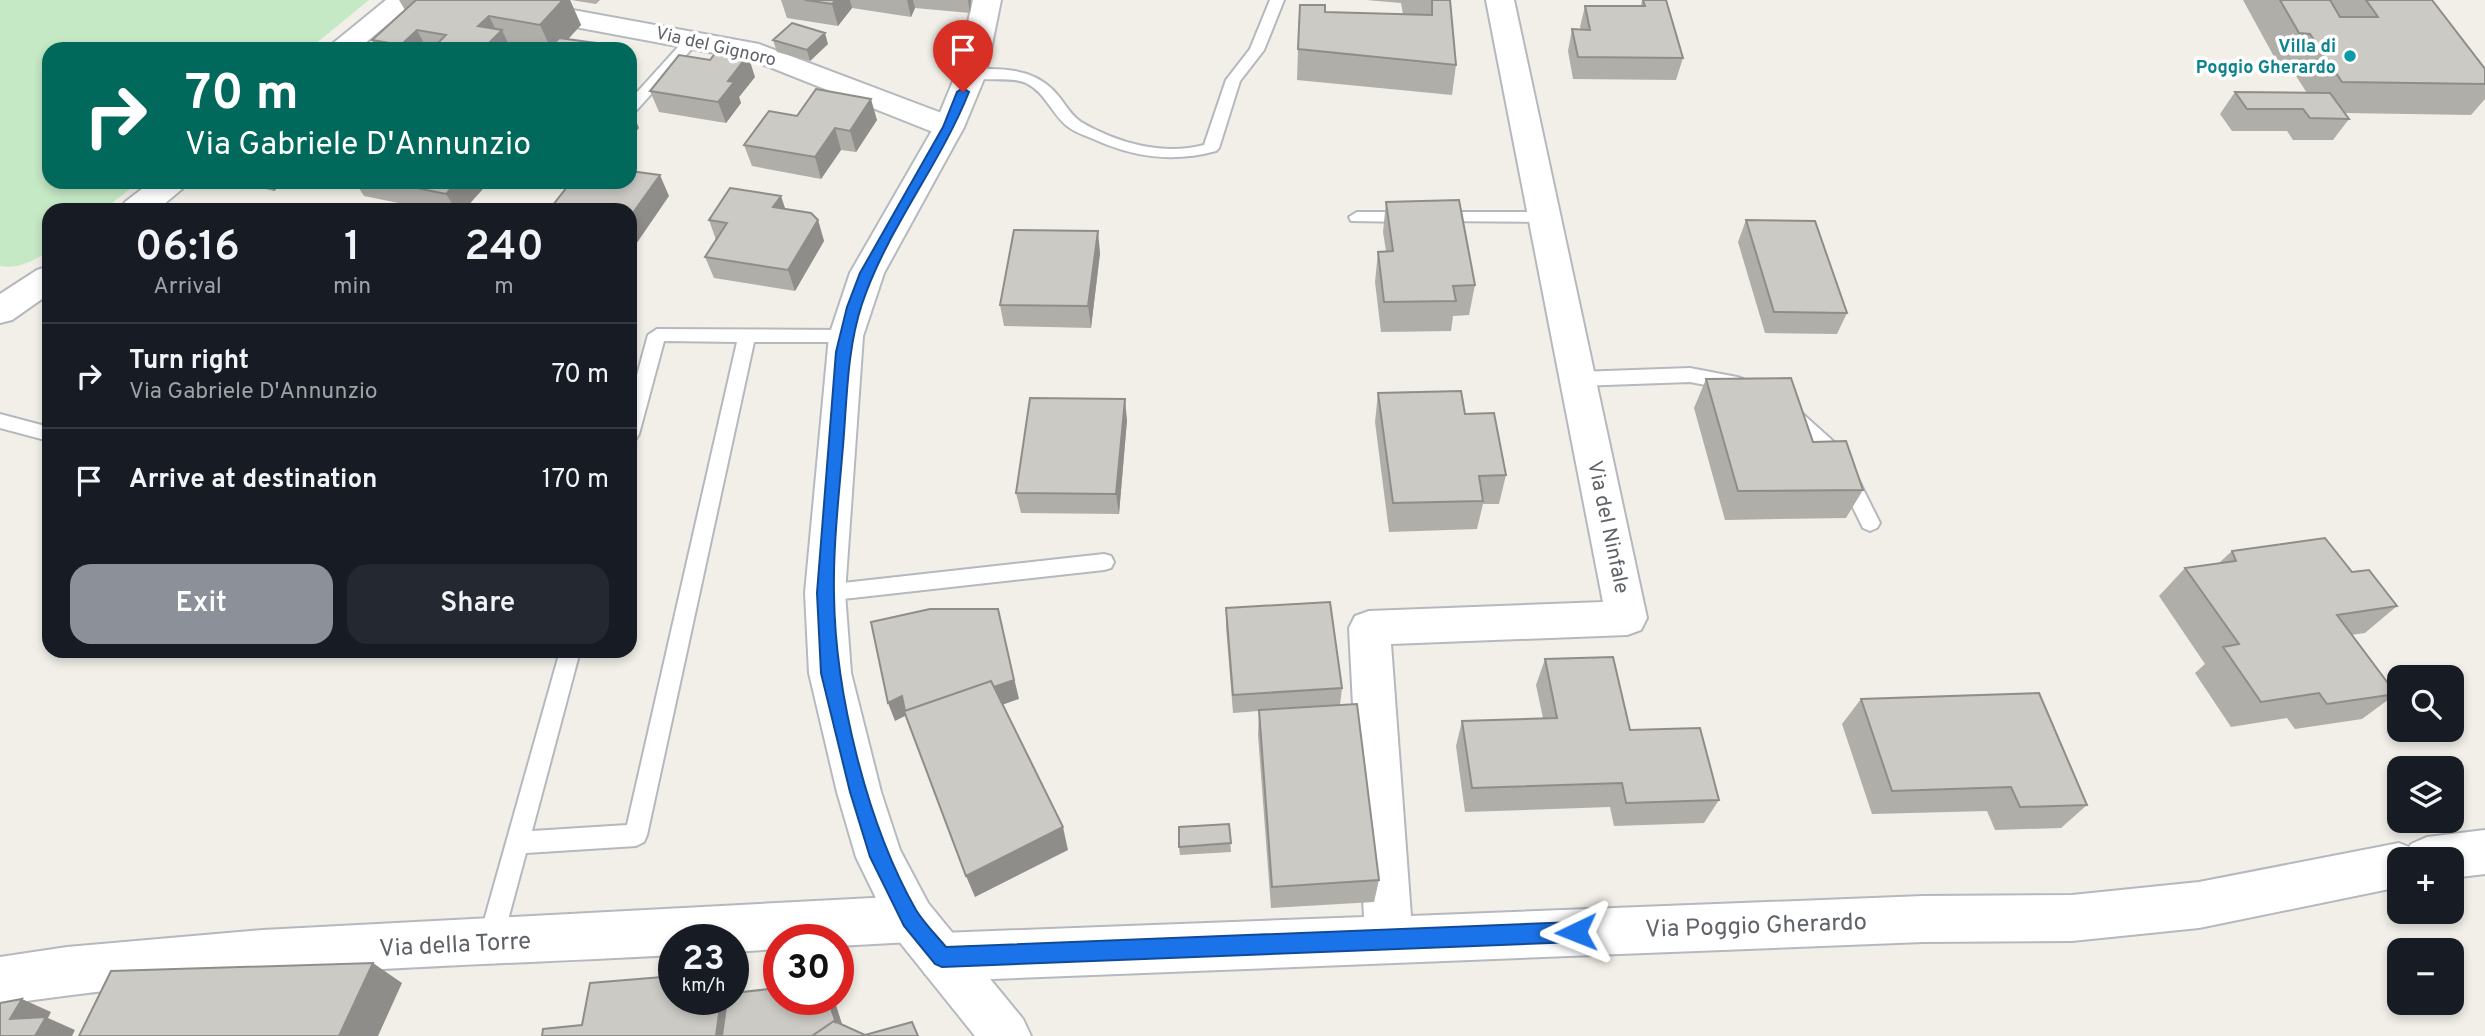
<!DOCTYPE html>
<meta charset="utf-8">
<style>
:root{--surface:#171b24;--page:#242831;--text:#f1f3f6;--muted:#9ea1a6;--line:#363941;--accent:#8c9099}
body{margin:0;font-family:Overpass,sans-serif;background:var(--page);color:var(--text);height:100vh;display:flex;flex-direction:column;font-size:26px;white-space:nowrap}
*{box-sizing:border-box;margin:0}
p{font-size:23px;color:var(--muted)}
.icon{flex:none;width:38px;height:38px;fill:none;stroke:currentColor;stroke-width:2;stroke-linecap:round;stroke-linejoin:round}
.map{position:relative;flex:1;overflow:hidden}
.details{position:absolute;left:42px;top:203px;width:595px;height:455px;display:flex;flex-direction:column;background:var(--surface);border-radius:21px;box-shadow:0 4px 10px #0003}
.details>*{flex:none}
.hud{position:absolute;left:42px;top:42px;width:595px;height:147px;border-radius:21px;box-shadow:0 4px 10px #0003;background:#00695c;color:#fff;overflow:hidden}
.tools{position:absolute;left:2387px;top:665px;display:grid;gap:14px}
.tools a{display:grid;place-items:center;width:77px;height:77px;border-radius:14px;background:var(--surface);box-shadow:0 4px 10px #0003;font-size:35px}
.speed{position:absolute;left:658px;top:924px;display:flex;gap:14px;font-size:35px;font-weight:700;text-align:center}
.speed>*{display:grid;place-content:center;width:91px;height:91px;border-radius:50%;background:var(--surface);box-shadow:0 4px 10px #0003;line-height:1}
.speed small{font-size:18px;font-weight:400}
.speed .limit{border:10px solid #d22;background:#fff;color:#111}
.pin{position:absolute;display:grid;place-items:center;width:60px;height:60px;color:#fff;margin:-72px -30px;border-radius:50% 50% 50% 0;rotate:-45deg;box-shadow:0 0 7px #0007}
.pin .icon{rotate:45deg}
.me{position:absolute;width:77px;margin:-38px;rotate:268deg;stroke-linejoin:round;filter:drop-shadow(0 0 5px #0008)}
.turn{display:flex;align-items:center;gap:24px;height:147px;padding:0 28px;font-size:32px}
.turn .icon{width:91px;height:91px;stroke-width:2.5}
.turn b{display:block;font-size:49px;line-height:60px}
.eta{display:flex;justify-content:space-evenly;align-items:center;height:119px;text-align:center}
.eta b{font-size:42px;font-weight:600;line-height:49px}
.button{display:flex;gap:14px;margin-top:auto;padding:14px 28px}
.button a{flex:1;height:80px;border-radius:21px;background:var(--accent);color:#fff;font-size:28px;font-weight:600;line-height:80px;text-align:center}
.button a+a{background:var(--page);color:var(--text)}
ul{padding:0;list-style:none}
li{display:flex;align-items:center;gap:21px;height:105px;padding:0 28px;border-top:2px solid var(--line)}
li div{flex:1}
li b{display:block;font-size:26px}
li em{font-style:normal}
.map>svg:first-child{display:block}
.green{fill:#c5e8c5}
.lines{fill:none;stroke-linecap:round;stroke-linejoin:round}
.lane-casing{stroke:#b5b8bc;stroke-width:4}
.street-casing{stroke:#b5b8bc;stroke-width:4}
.secondary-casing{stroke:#b6babf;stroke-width:4}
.lane{fill:#fff;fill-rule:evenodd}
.street{fill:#fff;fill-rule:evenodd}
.secondary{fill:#fff;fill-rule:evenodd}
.wall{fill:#afaea9}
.shaded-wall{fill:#8f8d8a}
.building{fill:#cccac5;stroke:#8f8d8a;stroke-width:2}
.route{fill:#1a73e8;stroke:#114b97;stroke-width:2}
.culture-dot{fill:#0f9aa8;stroke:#fff;stroke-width:2.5}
.labels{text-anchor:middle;stroke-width:7;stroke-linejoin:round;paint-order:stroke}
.far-street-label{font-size:18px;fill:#5f6368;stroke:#fff}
.far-culture-label{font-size:18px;font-weight:bold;fill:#0d838f;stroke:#fff;text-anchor:end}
.street-label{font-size:21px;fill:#5f6368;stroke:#fff}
.near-street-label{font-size:24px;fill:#5f6368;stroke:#fff}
</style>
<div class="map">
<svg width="2485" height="1036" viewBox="0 0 2485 1036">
<rect width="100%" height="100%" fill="#f1efe8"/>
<path class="green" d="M0 0H369L309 49H49V182H139L103 210H49V251C33 261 19 269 0 266Z"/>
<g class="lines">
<g class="lane-casing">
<path id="lane" d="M1270 0H1284L1264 50 1240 81 1219 148 1216 151C1172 163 1132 157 1091 138 1083 135 1073 131 1067 126 1051 113 1046 93 1026 83 1009 75 975 84 964 74 970 68 980 69 989 69 1017 69 1042 74 1060 98 1066 106 1072 116 1081 122 1117 143 1163 156 1204 145L1226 80 1250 49Z
M693 35 700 39 698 42 635 112 630 114V100L688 36Z
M1357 212H1409L1417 217 1409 222 1351 221 1349 217Z
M1439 212H1543L1551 217 1543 222 1433 221 1431 217Z
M657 329 846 330 855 336 846 342H754L647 835 644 842 636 846 526 853 502 942 498 950 490 954 482 950 478 942 560 651H580L532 831 627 825 737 342 664 341 639 434 636 439 630 441V401L648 335Z
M1690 368 1737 377 1743 379 1746 384 1743 389 1737 391 1690 382 1578 386 1572 384 1569 379 1572 374 1578 372Z
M1788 404 1794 406 1844 451 1880 523 1877 528 1870 531 1863 528 1830 461 1782 416 1779 411 1782 406Z
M0 414 49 427V441L0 428Z
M1104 554 1111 556 1114 562 1111 568 1104 570 825 601 818 599 815 593 818 587 825 585Z"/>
</g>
<g class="street-casing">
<path id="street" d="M386 0H417L358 49H326Z
M459 0H518L759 44 960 120 964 127 960 134 949 136 938 134 752 60 473 8 463 6Z
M1486 0H1514L1647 618 1641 630 1627 635 1391 644 1411 916 1923 896 2072 895 2199 882 2399 843 2409 847 2411 844 2427 837 2485 830V874L2452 878V859H2399V887L2199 928 2072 941 1923 942 942 981 925 974 918 957 925 940 942 933 1364 917 1349 628 1355 616 1369 611 1603 602Z
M151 182H187L182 189 157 210H120L125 202Z
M49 266V294L12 320 0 323V294L37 270Z
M911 896 928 903 934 919 928 935 911 942 838 946V940H779V949L733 952V940H674V955C449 967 222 971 0 1005V957L67 947 263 930Z"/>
</g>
<g class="secondary-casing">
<path id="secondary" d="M973 0H1001L986 74 964 127 884 273 863 336 845 593 851 673 881 792 900 850 928 903 1023 1019 1031 1036H975L894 935 856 857 837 792 809 673 805 593 829 336 850 273 934 127 956 74Z"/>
</g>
<use href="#lane" class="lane"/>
<use href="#street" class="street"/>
<use href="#secondary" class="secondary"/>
</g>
<path class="wall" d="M399 0H570L581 25 568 39 620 49H518L511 48V49H377L372 40 405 10Z
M571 0H600L596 4Z
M781 0H971L970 13 915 8 911 17 852 8 838 26 787 18Z
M1366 0H1450L1456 65 1452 95 1297 80 1298 49 1325 12 1403 14 1401 3Z
M1642 0H1666L1683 58 1676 80 1573 79 1568 51 1572 29H1581L1580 27 1585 6H1641Z
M2243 0H2432L2485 69V99L2471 115 2345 113 2349 119 2333 140H2293L2287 131H2232L2220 114 2235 92 2307 93 2289 65 2278 64Z
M773 40 828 44 810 61 777 52Z
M755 77 739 97 741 103 726 123 659 112 650 91Z
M797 116 877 120 856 152 841 150 821 179 752 166 744 145Z
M237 182H284L274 191Z
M355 182H489L464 210H433L364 196Z
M1386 202 1475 285 1469 315 1453 316 1451 331 1381 332 1375 282 1378 252 1386 251 1383 232Z
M785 209 818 220 824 241 795 291 714 278 705 257 716 240 709 220Z
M1746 220 1847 313 1837 334 1765 333 1738 242Z
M1100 253 1091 328 1004 326 1000 305Z
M1706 379 1863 490 1846 518 1725 520 1694 408Z
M1378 393 1465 414 1506 475 1499 504H1483L1477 529 1389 532 1375 422Z
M1127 420 1119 514 1021 513 1016 493Z
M2232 551 2352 572 2397 606 2365 633 2351 635 2396 694 2362 719 2295 729 2287 718 2231 727 2195 673 2205 664 2159 596 2185 568 2219 563Z
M1226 608 1342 688 1340 705 1379 880 1374 902 1271 908 1258 735 1259 711 1233 713 1226 627Z
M1545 659 1630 730 1719 800 1704 823 1614 826 1610 807 1465 812 1456 746 1462 721 1543 718 1536 685Z
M1861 699 2087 805 2061 828 1995 830 1987 811 1872 814 1842 724Z
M1229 824 1231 852 1180 855 1179 847Z"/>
<path class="shaded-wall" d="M563 0H570L581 25 559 49H551L540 25Z
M836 0H850L852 8 838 26 832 4Z
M907 0H913L915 8 911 17Z
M968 0H971L970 13Z
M489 16 498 34 502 30 511 49H483L478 26Z
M417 30 427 49H403L401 45Z
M825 33 828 44 810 61 807 50Z
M748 55 755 77 739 97 741 103 726 123 718 102 728 81Z
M871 99 877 120 856 152 850 131Z
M634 116 639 128 630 139V122Z
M835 128 841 150 821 179 815 157Z
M660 175 669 196 630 253V217Z
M268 182H284L274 191Z
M457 182H489L464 210H456L446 194Z
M781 196 788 217 773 207Z
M818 220 824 241 795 291 788 270Z
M1098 231 1100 253 1091 328 1088 306Z
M1125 399 1127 420 1119 514 1116 494Z
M998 609 1019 699 914 736Z
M902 696 909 714 895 721 888 703Z
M1063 827 1068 850 975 897 966 876Z
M373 963 402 983 378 1036H339Z
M733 981 742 991 737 1036H716L721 999H733Z
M22 999 51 1012 48 1018 75 1030 72 1036H35L10 1019Z
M828 999H834L846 1036H824Z"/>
<path class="building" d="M416 0H563L540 25 489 16 478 26 502 30 483 49H432L446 35 417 30 401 45 372 40Z
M805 0H836L832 4Z
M1432 0H1450L1456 65 1298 49 1300 5H1325V12L1432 15Z
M1643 0H1666L1683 58 1578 57 1572 29 1590 30 1585 6H1645Z
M2280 0H2330L2340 17H2378L2366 0H2432L2485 69V84L2342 82 2310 34 2299 33Z
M792 23 825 33 807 50 773 40Z
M559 38 619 46 616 49H549Z
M343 46 356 49H339Z
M717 51 748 55 728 81 734 82 718 102 650 91 679 55 710 60Z
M816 89 871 99 850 131 835 128 815 157 744 145 769 111 797 116Z
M2235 92 2330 93 2349 119 2310 118 2303 109H2247Z
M630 171 660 175 630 217V210H549L571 182H630Z
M387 182H457L446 194Z
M730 188 781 196 773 207 811 213 818 220 788 270 705 257 727 223 709 220Z
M1459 200 1475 285 1453 286 1456 301 1384 302 1378 252 1393 251 1386 202Z
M1746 220 1815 221 1847 313 1774 312Z
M1014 230 1098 231 1088 306 1000 305Z
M1791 378 1813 442 1846 441 1863 490 1738 491 1706 379Z
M1461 391 1465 414 1494 413 1506 475 1479 476 1483 501 1393 503 1378 393Z
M1030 398 1125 399 1116 494 1016 493Z
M2325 538 2352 572 2369 570 2397 606 2337 615 2396 694 2327 704 2319 693 2261 702 2223 647 2239 644 2185 568 2236 561 2232 551Z
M1330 602 1342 688 1233 695 1226 608Z
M930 609H998L1014 680 994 687 991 681 905 711 902 696 888 703 871 622Z
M1613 657 1630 730 1700 728 1719 800 1626 803 1622 783 1472 788 1462 721 1557 718 1545 659Z
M991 681 1063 827 966 876 904 711Z
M2039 693 2087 805 2020 807 2011 787 1892 791 1861 699Z
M1357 704 1379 880 1272 887 1259 710Z
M1229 824 1231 843 1179 847V827Z
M373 963 339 1036H79L111 971Z
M674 976V999H721L716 1036H542L543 1029 582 1025 590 983Z
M779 988V999H828L836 1023 834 1021 812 1036H722L727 999H733V993Z
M22 999 10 1019 46 1017 35 1036H0V1003Z
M834 1021 865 1035 912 1022 918 1036H812Z"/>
<path class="route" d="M963 88 969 92C940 165 887 229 862 304 847 349 847 399 843 446 839 495 833 545 834 594 835 693 867 824 916 910 924 923 936 935 946 947L1576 922 1583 925 1586 932 1583 939 1576 942 942 967 935 964 904 926 870 857 850 792 821 673 817 593 836 352 847 307 860 273 943 127 957 92Z"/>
<circle class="culture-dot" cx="2350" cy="56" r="7"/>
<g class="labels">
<g class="far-street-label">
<text transform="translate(716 46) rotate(13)" y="6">Via del Gignoro</text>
</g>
<g class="far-culture-label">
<text x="2336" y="52">Villa di<tspan x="2336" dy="21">Poggio Gherardo</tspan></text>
</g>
<g class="street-label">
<text transform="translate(1609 527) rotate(78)" y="7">Via del Ninfale</text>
</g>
<g class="near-street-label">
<text transform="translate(1756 925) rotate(-2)" y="8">Via Poggio Gherardo</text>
<text transform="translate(455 944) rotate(-3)" y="8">Via della Torre</text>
</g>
</g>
</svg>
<div class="tools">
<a><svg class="icon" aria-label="search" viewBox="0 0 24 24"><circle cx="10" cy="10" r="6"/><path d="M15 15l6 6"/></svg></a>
<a><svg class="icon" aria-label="layers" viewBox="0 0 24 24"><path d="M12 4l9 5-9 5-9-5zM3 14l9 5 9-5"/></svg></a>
<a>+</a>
<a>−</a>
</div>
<div class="speed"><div>23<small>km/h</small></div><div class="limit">30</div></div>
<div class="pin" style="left:963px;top:92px;background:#d93025"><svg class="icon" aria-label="arrive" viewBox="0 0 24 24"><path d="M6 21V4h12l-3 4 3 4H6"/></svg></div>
<svg class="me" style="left:1576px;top:932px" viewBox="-20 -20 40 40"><path d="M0-17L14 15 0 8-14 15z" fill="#1a73e8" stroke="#fff" stroke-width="4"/></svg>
<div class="hud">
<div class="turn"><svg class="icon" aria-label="right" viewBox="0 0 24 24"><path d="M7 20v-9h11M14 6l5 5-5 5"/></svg><div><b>70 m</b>Via Gabriele D'Annunzio</div></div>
</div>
<section class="details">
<div class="eta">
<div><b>06:16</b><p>Arrival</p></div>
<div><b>1</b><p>min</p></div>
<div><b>240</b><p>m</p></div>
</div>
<ul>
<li><svg class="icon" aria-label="right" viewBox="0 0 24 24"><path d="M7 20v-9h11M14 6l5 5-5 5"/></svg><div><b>Turn right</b><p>Via Gabriele D'Annunzio</p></div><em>70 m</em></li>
<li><svg class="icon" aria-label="arrive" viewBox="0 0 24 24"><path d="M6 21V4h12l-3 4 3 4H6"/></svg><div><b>Arrive at destination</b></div><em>170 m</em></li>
</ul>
<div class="button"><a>Exit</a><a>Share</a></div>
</section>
</div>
